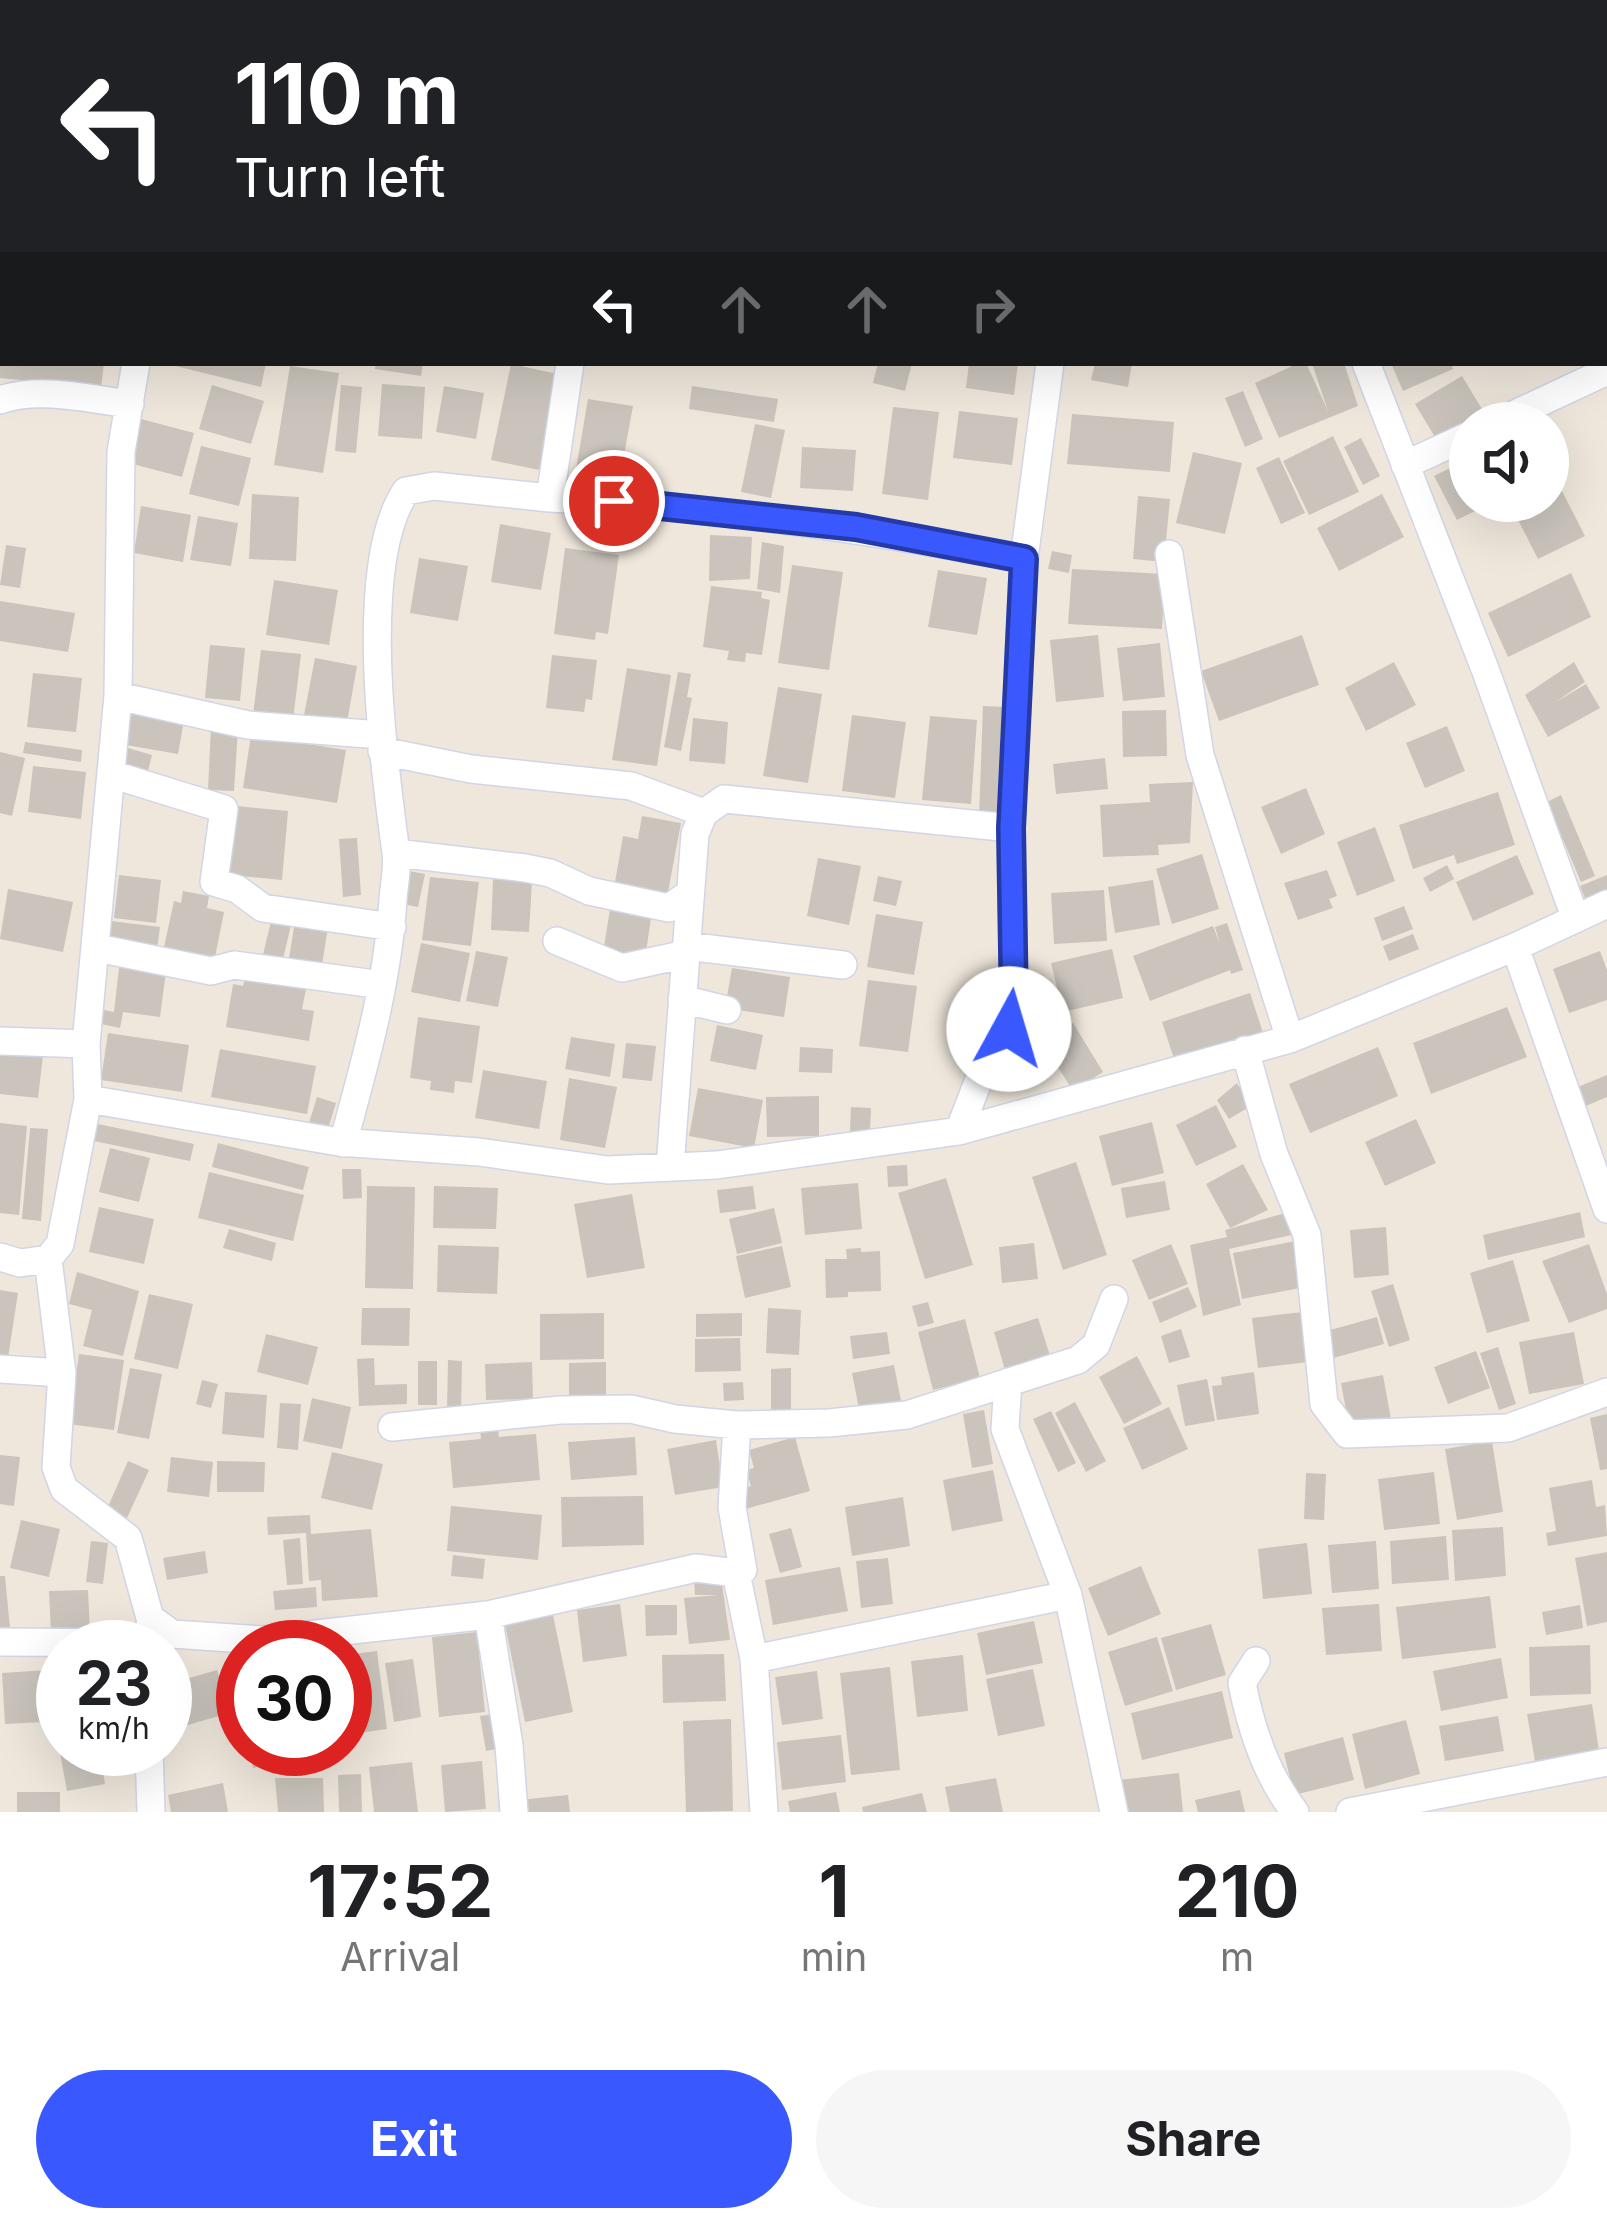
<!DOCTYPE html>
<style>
:root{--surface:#fff;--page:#f6f6f6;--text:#202124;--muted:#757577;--accent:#3959ff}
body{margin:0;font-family:Inter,sans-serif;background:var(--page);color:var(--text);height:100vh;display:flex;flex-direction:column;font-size:45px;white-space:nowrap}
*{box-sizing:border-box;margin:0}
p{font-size:39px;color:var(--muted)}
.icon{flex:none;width:66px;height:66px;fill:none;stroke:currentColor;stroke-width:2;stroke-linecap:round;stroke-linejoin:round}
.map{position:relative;height:1812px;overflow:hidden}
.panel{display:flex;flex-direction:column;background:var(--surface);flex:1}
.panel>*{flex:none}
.top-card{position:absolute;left:0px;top:0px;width:1608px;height:366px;box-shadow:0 12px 48px #0002;background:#202124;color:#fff;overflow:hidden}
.fabs{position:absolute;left:1449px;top:402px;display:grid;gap:24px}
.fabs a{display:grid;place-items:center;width:120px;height:120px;border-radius:50%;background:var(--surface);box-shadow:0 12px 48px #0002;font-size:60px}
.speed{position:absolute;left:36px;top:1620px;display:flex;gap:24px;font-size:60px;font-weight:700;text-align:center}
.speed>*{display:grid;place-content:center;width:156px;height:156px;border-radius:50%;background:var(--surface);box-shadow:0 12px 48px #0002;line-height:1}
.speed small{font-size:30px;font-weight:400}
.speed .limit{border:18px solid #d22;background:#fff;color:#111}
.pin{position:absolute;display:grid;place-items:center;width:102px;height:102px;color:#fff;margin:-51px;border:6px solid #fff;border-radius:50%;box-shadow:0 3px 12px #0007}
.me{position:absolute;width:132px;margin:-66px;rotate:6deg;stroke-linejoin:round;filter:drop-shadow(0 0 9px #0008)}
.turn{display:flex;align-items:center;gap:42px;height:252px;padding:0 36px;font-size:54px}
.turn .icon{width:156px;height:156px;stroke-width:2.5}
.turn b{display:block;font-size:84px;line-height:102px}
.lanes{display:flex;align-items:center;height:114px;padding:0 36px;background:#0003;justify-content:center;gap:60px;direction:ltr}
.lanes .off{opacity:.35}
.eta{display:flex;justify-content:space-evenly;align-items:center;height:204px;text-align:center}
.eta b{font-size:72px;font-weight:700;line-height:84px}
.cta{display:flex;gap:24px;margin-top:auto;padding:24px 36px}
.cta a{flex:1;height:138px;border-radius:72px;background:var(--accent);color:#fff;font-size:48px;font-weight:700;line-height:138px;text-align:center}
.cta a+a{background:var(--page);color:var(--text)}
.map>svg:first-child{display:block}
.building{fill:#cac4bc}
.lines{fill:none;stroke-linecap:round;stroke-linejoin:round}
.street-casing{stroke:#d1d5e6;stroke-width:30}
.street{stroke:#fff;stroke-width:27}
.route-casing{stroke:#253aa6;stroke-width:30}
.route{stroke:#3959ff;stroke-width:21}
</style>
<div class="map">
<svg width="1607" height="1812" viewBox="0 0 1607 1812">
<rect width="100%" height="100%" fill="#efe7dc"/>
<path class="building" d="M0 363H104L101 388 0 378Z
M163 363H266L261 387Z
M376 363H423L421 376 375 369Z
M878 363H912L905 391 873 383Z
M969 363H1018L1014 395 966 388Z
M1095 363H1132L1128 387 1091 380Z
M1299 363H1306L1328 411 1312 363H1344L1358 406 1279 438 1255 383Z
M1391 363H1451L1453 369 1403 391Z
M511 364 563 375 544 471 491 460Z
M290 366 339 373 323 473 274 465Z
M1462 376 1488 419 1470 423 1441 447 1415 404Z
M382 384 425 387 422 439 378 436Z
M212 385 264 401 251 444 199 429Z
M341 385 362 387 356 453 335 451Z
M444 386 484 393 476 439 436 432Z
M692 386 778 399 774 422 689 409Z
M1243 391 1263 439 1245 447 1225 398Z
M588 399 633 406 624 455 634 457 630 479 576 469Z
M893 407 939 412 928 500 882 494Z
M959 411 1018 418 1012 465 953 458Z
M1072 414 1174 422 1170 472 1067 464Z
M141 419 194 433 182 477 129 463Z
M755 424 785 430 771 498 741 492Z
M1333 436 1359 492 1309 515 1283 461Z
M1361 438 1380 476 1363 485 1344 447Z
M201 446 251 458 239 506 189 494Z
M802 447 856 450 853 491 800 488Z
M1193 452 1242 463 1225 534 1176 523Z
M1279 457 1305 513 1281 524 1256 468Z
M1470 458V501H1495L1457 520 1434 476Z
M1562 491 1585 536 1538 559 1515 514 1548 501Z
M252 494 299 497 296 561 249 559Z
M1382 494 1404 537 1339 571 1317 528Z
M1138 496 1170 499 1164 562 1133 559Z
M141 506 191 515 183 562 134 553Z
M198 516 238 523 231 566 190 560Z
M500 524 551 533 541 590 491 582Z
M710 535 752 537 750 579 709 581Z
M762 542 784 546 780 593 757 589Z
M6 545 26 548 20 588 0 585Z
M565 548 619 555 608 634 596 632 595 640 554 634Z
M1052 551 1072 555 1069 573 1048 569Z
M419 558 468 566 458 621 410 613Z
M792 565 843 572 829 670 778 663Z
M1072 569 1165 574 1162 629 1068 624Z
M938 570 987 578 977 635 928 627Z
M1571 573 1591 617 1508 657 1488 613Z
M274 580 338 590 329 645 266 635Z
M711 586 762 592 761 598 770 600 762 655 746 653 745 662 727 660 729 651 703 647Z
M0 601 75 613 68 652 0 641Z
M1098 635 1104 697 1056 702 1050 640Z
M1302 635 1319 685 1219 721 1201 671Z
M1160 643 1165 697 1123 701 1117 648Z
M210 645 245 648 240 701 205 698Z
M261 650 301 654 293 720 253 715Z
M552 655 597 660 592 700 586 699 584 712 546 708Z
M315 658 357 666 347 722 304 715Z
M1394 662 1416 705 1366 731 1345 688Z
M1574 662 1585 682 1554 703 1586 684 1600 708 1548 737 1525 695Z
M627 668 671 675 657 766 612 760Z
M678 672 691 674 687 697 692 698 681 751 664 747Z
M33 673 82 678 76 732 27 727Z
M778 687 822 694 808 783 763 776Z
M983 706 1008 707 1002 818 979 817Z
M1166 710 1167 756 1123 757 1122 711Z
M132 712 184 721 178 754 126 745Z
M852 715 906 722 895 798 842 791Z
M930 716 977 720 971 804 922 800Z
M693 718 728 722 725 764 689 761Z
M1447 726 1465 771 1425 788 1406 743Z
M211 727 238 729 234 791 208 790Z
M251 735 346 750 337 803 243 788Z
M25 742 82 750 81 762 23 753Z
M128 748 152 755 147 775 122 769Z
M0 752 25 758 12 816 0 813Z
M1105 758 1108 789 1056 794 1053 764Z
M33 766 86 772 81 819 28 812Z
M1193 782 1190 843 1158 845 1159 855 1103 857 1100 805 1150 802 1149 784Z
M1306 788 1325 834 1281 854 1261 807Z
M1498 792 1515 845 1457 864 1454 855 1413 869 1399 825Z
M1561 795 1595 876 1581 882 1547 802Z
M236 806 288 811 282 880 229 875Z
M642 816 681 823 667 897 614 888 623 836 638 839Z
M1375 827 1395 881 1357 896 1337 842Z
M357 838 361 895 343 897 339 839Z
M1202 854 1219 909 1172 924 1156 869Z
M1517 855 1534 894 1473 921 1456 882Z
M818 858 861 866 849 925 807 916Z
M1447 865 1454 879 1430 892 1423 878Z
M1327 870 1337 896 1329 899 1333 908 1298 920 1284 883Z
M409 871 425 874 418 907 402 904Z
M119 875 161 880 156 923 114 918Z
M1607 875V901L1589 908 1580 886Z
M878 876 902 881 896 906 873 901Z
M430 877 479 882 471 946 422 940Z
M493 879 532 881 529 932 491 930Z
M1153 880 1160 925 1115 933 1108 887Z
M8 889 73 902 63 952 0 939Z
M1104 890 1107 941 1054 944 1051 893Z
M183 891 209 896 207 908 224 912 214 962 163 952 174 901 181 903Z
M611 903 630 906 629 915 651 918 645 959 603 953Z
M1404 906 1413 929 1382 941 1374 918Z
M876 914 923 922 914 975 867 967Z
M272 917 292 921 282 963 262 959Z
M111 921 160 927 157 950 108 944Z
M295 921 328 927 321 971 288 965Z
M1227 923 1243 970 1231 974 1230 970 1150 1001 1133 956 1213 926 1220 944 1215 927Z
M1413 934 1419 949 1389 961 1383 946Z
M421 943 470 953 460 1002 411 992Z
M1112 949 1123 998 1063 1012 1051 963Z
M476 951 508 957 498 1007 466 1001Z
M1600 951 1607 970V1000L1569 1013 1553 969Z
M120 959 167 964 160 1017 123 1012 120 1028 96 1023 99 1009 114 1012Z
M732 968 790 977 784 1017 725 1008Z
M246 974 307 984 302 1009 314 1011 309 1041 226 1027 233 984 243 986Z
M868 980 917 986 908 1052 859 1046Z
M1250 993 1264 1036 1176 1065 1162 1022Z
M1507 1007 1527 1057 1431 1094 1413 1043Z
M418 1017 480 1026 472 1083 455 1081 454 1093 430 1090 431 1081 410 1078Z
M1073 1023 1103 1072 1073 1091 1042 1042Z
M717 1025 763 1035 756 1070 710 1061Z
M108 1033 189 1045 182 1092 101 1080Z
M571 1037 615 1044 610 1077 565 1069Z
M626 1043 656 1046 652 1081 622 1078Z
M800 1047 833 1049 832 1073 799 1072Z
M1378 1047 1398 1096 1310 1133 1289 1084Z
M220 1049 316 1066 307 1114 211 1097Z
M0 1050 43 1055 38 1098 0 1094Z
M483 1070 547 1081 539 1129 475 1118Z
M1607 1075V1097L1581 1108 1573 1089Z
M569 1078 617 1087 605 1148 560 1140Z
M1237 1083 1239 1087 1242 1085 1254 1104 1229 1119 1217 1100Z
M698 1088 763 1100 754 1148 689 1136Z
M819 1096V1136L767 1137 766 1097Z
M317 1097 336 1103 328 1129 309 1123Z
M1216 1105 1237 1147 1196 1166 1176 1125Z
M851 1107 871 1108 870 1132 850 1131Z
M1416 1119 1436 1163 1385 1186 1365 1142Z
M1152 1122 1164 1173 1112 1186 1099 1136Z
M0 1123 27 1126 19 1215 0 1213Z
M98 1124 194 1144 190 1161 94 1141Z
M30 1128 48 1129 41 1221 22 1219Z
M218 1143 309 1167 303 1190 212 1167Z
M110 1148 150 1158 139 1202 99 1192Z
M1076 1162 1107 1255 1063 1270 1032 1177Z
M1243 1164 1268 1210 1230 1228 1206 1184Z
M907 1165 908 1186 888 1187 887 1166Z
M342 1169H361L362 1198 343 1199Z
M209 1172 304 1195 293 1241 198 1218Z
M946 1178 973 1265 925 1279 898 1193Z
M1165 1181 1170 1210 1126 1218 1121 1188Z
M858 1183 862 1229 805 1235 801 1188Z
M367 1186 415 1187 413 1289 365 1288Z
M434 1186 498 1188 496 1229 433 1228Z
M753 1186 756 1209 720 1213 717 1190Z
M632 1194 645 1268 587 1278 574 1204Z
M99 1207 154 1219 144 1264 89 1252Z
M774 1208 782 1243 737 1254 729 1219Z
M1580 1212 1585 1237 1488 1260 1483 1235Z
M1285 1213 1296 1234 1229 1249 1241 1305 1203 1316 1190 1245 1227 1237 1225 1230Z
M1386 1227 1389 1275 1354 1278 1350 1230Z
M229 1229 276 1243 272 1261 223 1248Z
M1296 1241 1305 1287 1242 1299 1233 1253Z
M1034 1243 1038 1279 1002 1283 999 1247Z
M1171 1244 1188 1284 1149 1300 1132 1260Z
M1589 1244 1607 1294V1309L1569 1323 1542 1261Z
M438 1245 499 1247 497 1294 437 1292Z
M782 1246 791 1287 745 1298 736 1256Z
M861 1248V1252L880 1251 881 1291 848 1292V1297L826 1298 825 1259H847L846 1249Z
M1513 1260 1530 1321 1487 1333 1470 1273Z
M77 1272 139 1291 123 1356 83 1346 92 1310 69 1304Z
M1393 1284 1410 1340 1389 1347 1371 1291Z
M1188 1287 1197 1307 1160 1323 1152 1302Z
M0 1290 18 1293 7 1364 0 1363Z
M149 1294 193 1304 178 1369 134 1359Z
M928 1302 934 1323 918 1327 912 1306Z
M362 1308H410L409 1346 361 1345Z
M768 1308 801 1310 799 1355 766 1353Z
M1311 1311 1317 1361 1258 1368 1252 1318Z
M604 1313V1359L540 1360V1314Z
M742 1313V1336L696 1337V1314Z
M1377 1317 1384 1344 1330 1359 1323 1332Z
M1038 1318 1052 1362 1007 1377 994 1332Z
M965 1319 980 1378 933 1390 918 1332Z
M1181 1329 1190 1357 1169 1363 1161 1336Z
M887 1332 890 1354 853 1359 850 1336Z
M1574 1332 1584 1384 1529 1394 1519 1342Z
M266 1334 318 1347 308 1385 257 1372Z
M740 1338 741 1371 695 1372V1339Z
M1498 1347 1516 1404 1499 1410 1480 1353Z
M1476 1351 1490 1388 1448 1404 1434 1367Z
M79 1354 124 1360 114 1430 69 1424Z
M1137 1356 1162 1404 1124 1424 1099 1377Z
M374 1358 375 1385 407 1384V1404L359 1406 357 1359Z
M448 1360 462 1361 461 1412H447Z
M418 1361H437V1405H418Z
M532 1362 533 1399 486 1400 485 1364Z
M606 1362V1405H569V1363Z
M894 1365 902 1406 860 1414 852 1373Z
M130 1368 162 1374 149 1439 117 1433Z
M791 1368V1414H771V1369Z
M1254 1372 1259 1414 1217 1420 1212 1386 1222 1385 1221 1377Z
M1383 1375 1392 1425 1350 1432 1341 1383Z
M1207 1379 1215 1421 1185 1426 1177 1385Z
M202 1380 218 1384 211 1408 196 1404Z
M743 1382 744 1400 724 1401 723 1383Z
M225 1392 267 1395 264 1438 222 1434Z
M312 1398 351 1407 342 1449 303 1441Z
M1075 1402 1106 1461 1086 1472 1055 1413Z
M280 1403 301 1404 298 1450 277 1448Z
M1169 1407 1188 1449 1142 1470 1123 1428Z
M984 1410 993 1464 972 1468 963 1414Z
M1051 1411 1076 1463 1058 1472 1033 1419Z
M1607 1414V1469L1600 1470 1590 1418Z
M498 1429 499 1437 536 1434 540 1480 453 1488 449 1442 481 1439 480 1430Z
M635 1437 637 1475 571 1480 568 1442Z
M795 1437 810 1491 742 1510 736 1490 751 1486 746 1470 754 1468 749 1450Z
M716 1440 723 1487 675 1495 667 1449Z
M1492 1441 1503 1512 1457 1520 1445 1449Z
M332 1452 383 1464 372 1510 321 1498Z
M0 1455 20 1457 14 1506 0 1504Z
M171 1457 213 1462 209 1497 167 1492Z
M128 1461 149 1470 127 1518 107 1509Z
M217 1461 265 1462 264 1492H217Z
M993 1470 1003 1521 952 1531 943 1480Z
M1434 1472 1440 1524 1384 1530 1378 1479Z
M1306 1473 1326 1474 1324 1520 1304 1519Z
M1592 1480 1596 1507 1605 1505 1607 1536 1548 1546 1546 1533 1556 1531 1549 1488Z
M643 1496 644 1545 562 1547 561 1497Z
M903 1497 910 1546 852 1556 845 1507Z
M451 1506 542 1515 538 1560 447 1551Z
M310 1515 311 1534 371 1529 378 1597 322 1601 321 1580 309 1581 306 1533 268 1535 267 1517Z
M21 1520 60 1529 49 1577 10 1568Z
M1503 1527 1506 1576 1455 1581 1452 1530Z
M791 1528 802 1567 780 1573 769 1534Z
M1446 1536 1449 1580 1392 1584 1390 1541Z
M300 1538 303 1584 287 1585 283 1540Z
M91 1541 108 1543 103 1584 86 1582Z
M1376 1541 1379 1589 1332 1593 1328 1545Z
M1307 1543 1312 1594 1263 1599 1258 1549Z
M205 1551 208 1573 167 1580 163 1558Z
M1607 1552V1622L1587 1626 1575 1558Z
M453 1555 485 1559 483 1579 451 1576Z
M888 1558 893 1604 861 1608 856 1561Z
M1141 1566 1161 1614 1108 1636 1088 1588Z
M840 1567 848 1611 773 1625 765 1580Z
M0 1576H5L10 1628 0 1629Z
M721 1577 730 1640 689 1644 684 1598 718 1595H695L694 1579Z
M316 1587 317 1607 275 1610 273 1591Z
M88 1590 90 1633 51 1635 49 1591Z
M1490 1596 1496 1648 1402 1659 1396 1607Z
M620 1604 627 1656 583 1662 577 1610Z
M1379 1604 1382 1651 1326 1655 1322 1608Z
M645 1605H677V1635L646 1636Z
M1580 1605 1583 1628 1546 1635 1542 1612Z
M553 1615 573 1712 525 1722 505 1625Z
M1034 1621 1043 1663 986 1675 977 1633Z
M1211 1624 1226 1675 1176 1690 1161 1638Z
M477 1632 485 1712 439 1717 432 1637Z
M1157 1637 1173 1691 1125 1706 1108 1652Z
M1590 1645 1591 1694 1530 1696 1529 1647Z
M377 1651 387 1729 345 1735V1655Z
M724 1654 726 1701 663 1703 662 1655Z
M963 1655 968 1711 917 1717 911 1661Z
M1501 1658 1508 1698 1441 1711 1433 1671Z
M413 1659 421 1717 394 1722 385 1663Z
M890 1667 900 1770 851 1775 840 1673Z
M63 1669V1721L5 1724 2 1673Z
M1033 1669 1045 1726 998 1736 986 1679Z
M217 1670 229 1713 181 1727 169 1684Z
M817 1671 823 1719 782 1725 775 1677Z
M1222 1691 1233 1738 1142 1760 1131 1713Z
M1592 1704 1599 1751 1535 1761 1527 1714Z
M495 1714 502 1748 486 1751 480 1716Z
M1498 1716 1504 1751 1445 1761 1439 1726Z
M731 1719 733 1811 686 1812 683 1721Z
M1406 1720 1420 1774 1365 1789 1352 1734Z
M841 1735 846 1782 782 1790 777 1742Z
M1343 1737 1354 1780 1294 1795 1284 1753Z
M81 1749H99L105 1784 67 1791 60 1753Z
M249 1749H294L296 1759 253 1768Z
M482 1761 486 1809 445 1812 441 1765Z
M412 1762 418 1812H374L369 1767Z
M1179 1773 1183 1812H1123L1119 1780Z
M361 1774 362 1812H339L338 1775Z
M275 1778H323L324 1812H278Z
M996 1778 1003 1812H950L945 1787Z
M223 1783 228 1812H171L168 1795Z
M1240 1790 1245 1812H1198L1195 1800Z
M17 1792H60V1812H17Z
M836 1792 840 1812H790L788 1801Z
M922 1793 927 1812H863L862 1807Z
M568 1795 570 1812H520L519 1800Z"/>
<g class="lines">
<g class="street-casing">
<path id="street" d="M110 0 111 3
M502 0 503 3
M1019 0 1020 3
M26 3 30 0
M1292 3V0
M1510 3V0
M0 22 3 20
M1605 105H1607
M1605 275 1607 276
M1366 363 1485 669 1575 917
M0 400C39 386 90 399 130 404
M1496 423 1607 371
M1405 465 1470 435
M550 498C710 506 866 529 1024 559
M1169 554 1200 755 1290 1039
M118 696 248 725 381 735
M382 751 471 769 631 786 704 813
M111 774 224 809 214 882 237 889 263 908 392 927
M396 853 525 868 550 873 589 891 669 908 690 893
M557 941 622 968 686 954
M686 946 843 965
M1515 947 1607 1209
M97 948 211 971 234 965 382 985
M682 999 727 1010
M0 1041 86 1044
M1245 1050 1274 1154 1307 1235 1324 1404 1347 1434 1508 1428 1607 1392
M88 1099 339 1142 479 1152 608 1170 717 1165 959 1131 1290 1039 1515 947 1607 904
M959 1131 983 1069 1009 1029 1014 1009 1011 828 1024 559 1050 363
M343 1143C365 1063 388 982 393 899 394 885 398 868 396 853 384 766 356 564 406 491L434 486 550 498 570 363
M670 1167 695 834 704 813 724 799 1011 828
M0 1257 20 1263 48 1259 60 1244 88 1099 86 1044 118 696 121 452 136 363
M48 1259 62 1373 56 1467 64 1489 128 1538 150 1618 152 1647
M0 1369 62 1373
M1008 1382 1005 1429 1068 1595 1114 1812
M737 1425 732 1507 743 1570 736 1573 754 1659 764 1812
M392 1427 560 1410 631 1409 675 1419 737 1425 829 1423 907 1415 1078 1360 1096 1345 1114 1299
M488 1615 509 1745 514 1812
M150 1618 172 1634 262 1640 488 1615 696 1568 736 1573
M0 1642 152 1643
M754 1659 1068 1595
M1256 1661 1242 1683C1251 1729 1266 1775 1295 1812
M149 1749 151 1812
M1350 1812 1607 1762"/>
</g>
<use href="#street" class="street"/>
</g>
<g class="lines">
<g class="route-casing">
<path id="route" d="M614 501 856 527 1024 559 1011 828 1014 1009 1009 1029"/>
</g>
<use href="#route" class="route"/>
</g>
</svg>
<div class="fabs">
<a><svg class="icon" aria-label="sound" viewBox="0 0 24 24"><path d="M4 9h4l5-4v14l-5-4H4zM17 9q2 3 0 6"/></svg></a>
</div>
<div class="speed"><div>23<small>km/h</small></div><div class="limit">30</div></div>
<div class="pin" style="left:614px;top:501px;background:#d93025"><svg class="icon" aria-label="arrive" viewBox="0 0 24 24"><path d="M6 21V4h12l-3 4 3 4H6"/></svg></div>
<svg class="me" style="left:1009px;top:1029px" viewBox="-20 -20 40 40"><circle r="19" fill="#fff"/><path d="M0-13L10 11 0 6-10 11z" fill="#3959ff"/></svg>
<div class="top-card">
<div class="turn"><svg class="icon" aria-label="left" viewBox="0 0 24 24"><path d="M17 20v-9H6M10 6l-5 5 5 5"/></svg><div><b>110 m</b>Turn left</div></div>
<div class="lanes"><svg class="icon" aria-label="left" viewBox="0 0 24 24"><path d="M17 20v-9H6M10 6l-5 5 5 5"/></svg><svg class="icon off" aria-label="ahead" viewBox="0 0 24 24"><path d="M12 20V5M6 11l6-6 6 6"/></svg><svg class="icon off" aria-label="ahead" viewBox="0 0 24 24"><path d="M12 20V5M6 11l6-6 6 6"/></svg><svg class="icon off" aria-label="right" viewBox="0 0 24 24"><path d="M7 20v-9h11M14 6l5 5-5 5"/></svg></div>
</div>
</div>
<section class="panel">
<div class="eta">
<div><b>17:52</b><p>Arrival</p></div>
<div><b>1</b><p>min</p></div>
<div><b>210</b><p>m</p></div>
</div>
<div class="cta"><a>Exit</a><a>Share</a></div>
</section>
